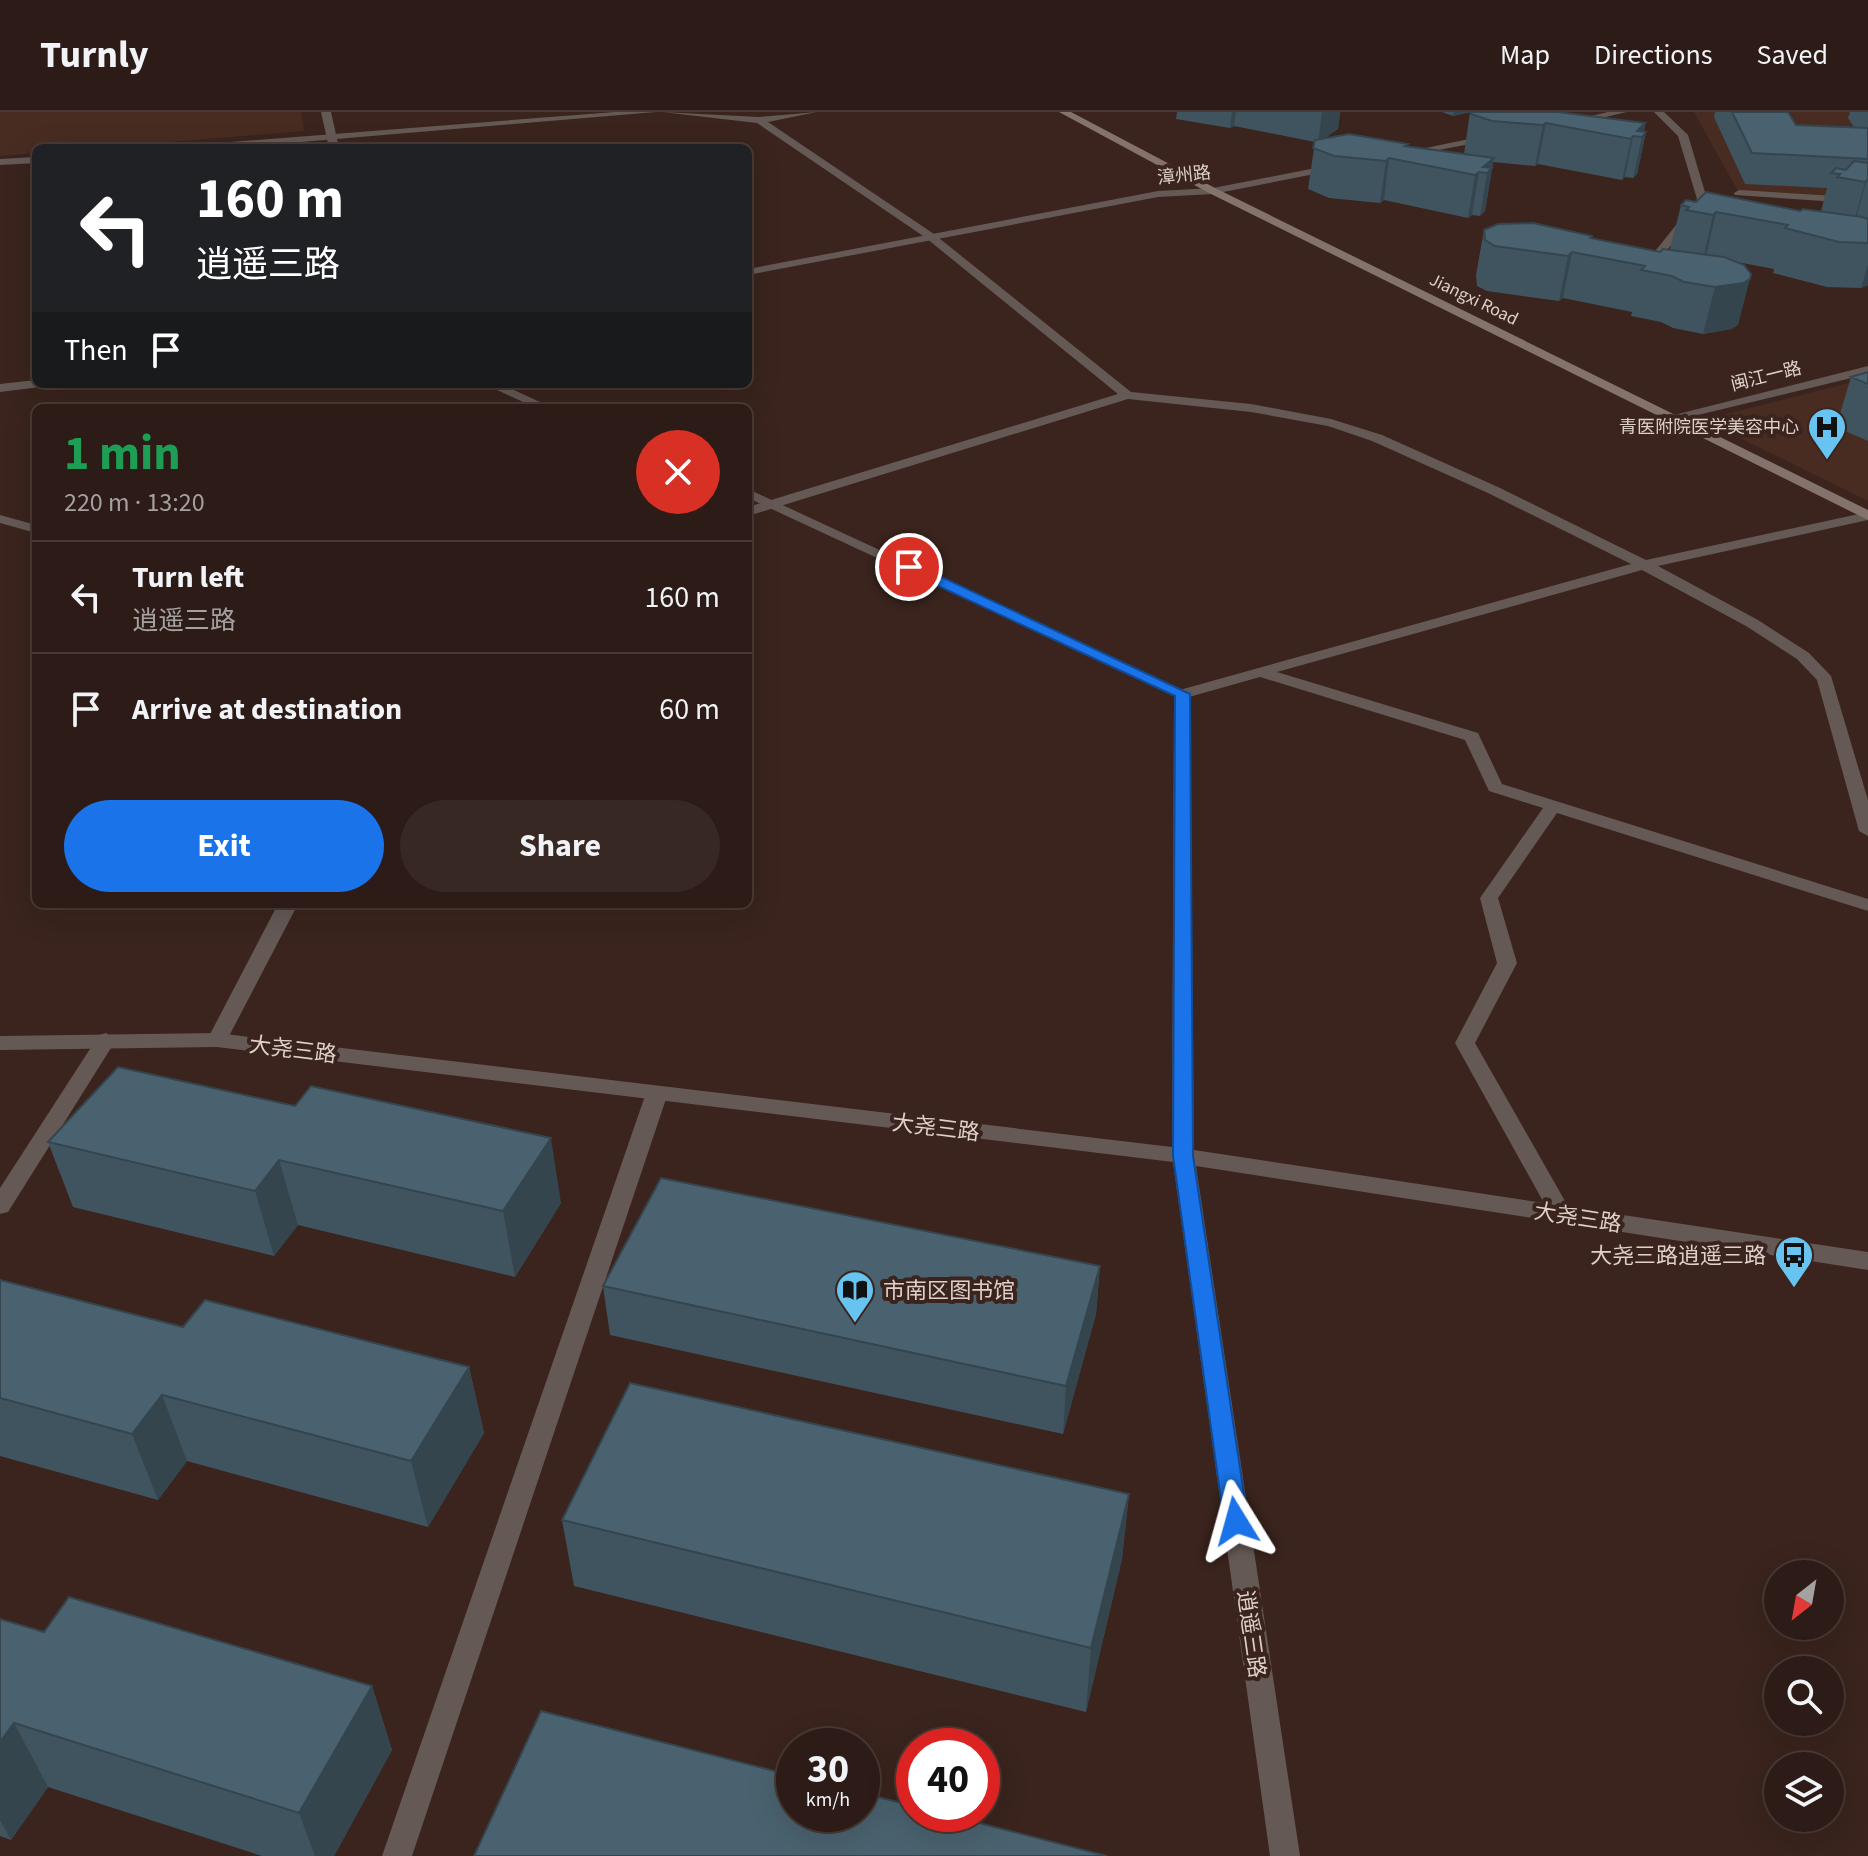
<!DOCTYPE html>
<meta charset="utf-8">
<style>
:root{--surface:#2c1b16;--page:#382823;--text:#f1f3f6;--muted:#a6a1a1;--line:#483935;--accent:#1a73e8}
body{margin:0;font-family:"Source Sans 3","Noto Sans SC",sans-serif;background:var(--page);color:var(--text);height:100vh;display:flex;flex-direction:column;font-size:30px;white-space:nowrap}
*{box-sizing:border-box;margin:0}
p{font-size:26px;color:var(--muted)}
.icon{flex:none;width:44px;height:44px;fill:none;stroke:currentColor;stroke-width:2;stroke-linecap:round;stroke-linejoin:round}
.map{position:relative;flex:1;overflow:hidden}
.drawer{position:absolute;left:32px;top:292px;width:720px;height:504px;display:flex;flex-direction:column;background:var(--surface);border-radius:12px;box-shadow:0 8px 32px #0002,0 0 0 2px var(--line)}
.drawer>*{flex:none}
.guide{position:absolute;left:32px;top:32px;width:720px;height:244px;border-radius:12px;box-shadow:0 8px 32px #0002,0 0 0 2px var(--line);background:#202124;color:#fff;overflow:hidden}
.needle{width:52px;rotate:211deg}
.buttons{position:absolute;left:1764px;top:1448px;display:grid;gap:16px}
.buttons a{display:grid;place-items:center;width:80px;height:80px;border-radius:50%;background:var(--surface);box-shadow:0 8px 32px #0002,0 0 0 2px var(--line);font-size:40px}
.speed{position:absolute;left:776px;top:1616px;display:flex;gap:16px;font-size:40px;font-weight:700;text-align:center}
.speed>*{display:grid;place-content:center;width:104px;height:104px;border-radius:50%;background:var(--surface);box-shadow:0 8px 32px #0002,0 0 0 2px var(--line);line-height:1}
.speed small{font-size:20px;font-weight:400}
.speed .limit{border:12px solid #d22;background:#fff;color:#111}
.pin{position:absolute;display:grid;place-items:center;width:68px;height:68px;color:#fff;margin:-34px;border:4px solid #fff;border-radius:50%;box-shadow:0 2px 8px #0007}
.me{position:absolute;width:88px;margin:-44px;rotate:352deg;stroke-linejoin:round;filter:drop-shadow(0 0 6px #0008)}
.turn{display:flex;align-items:center;gap:28px;height:168px;padding:0 32px;font-size:36px}
.turn .icon{width:104px;height:104px;stroke-width:2.5}
.turn b{display:block;font-size:56px;line-height:68px}
.then{display:flex;align-items:center;height:76px;padding:0 32px;background:#0003;gap:16px;font-size:30px}
.round{display:grid;place-items:center;flex:none;width:84px;height:84px;border-radius:42px;background:var(--page)}
.summary{display:flex;align-items:center;justify-content:space-between;height:136px;padding:0 32px}
h1{font-size:48px;font-weight:700;line-height:60px;color:#1e9e55}
.button{display:flex;gap:16px;margin-top:auto;padding:16px 32px}
.button a{flex:1;height:92px;border-radius:48px;background:var(--accent);color:#fff;font-size:32px;font-weight:700;line-height:92px;text-align:center}
.button a+a{background:var(--page);color:var(--text)}
ul{padding:0;list-style:none}
li{display:flex;align-items:center;gap:24px;height:112px;padding:0 32px;border-top:2px solid var(--line)}
li div{flex:1}
li b{display:block;font-size:30px}
li em{font-style:normal}
header{display:flex;align-items:center;gap:48px;box-sizing:border-box;height:112px;padding:0 40px;background:var(--surface);border-bottom:2px solid var(--line)}
header strong{font-size:38px}
nav{display:flex;gap:44px;margin-inline-start:auto;font-size:28px}
.map>svg:first-child{display:block}
.built{fill:#482c22}
.lines{fill:none;stroke-linecap:round;stroke-linejoin:round}
.minor{fill:#645955;fill-rule:evenodd}
.tertiary{fill:#645955;fill-rule:evenodd}
.secondary{fill:#84726c;fill-rule:evenodd}
.wall{fill:#40545f}
.shaded-wall{fill:#34454e}
.building{fill:#4a626f;stroke:#34454e;stroke-width:2}
.route{fill:#1a73e8;stroke:#114b97;stroke-width:2}
.labels{text-anchor:middle;stroke-width:8;stroke-linejoin:round;paint-order:stroke}
.far-street-label{font-size:18px;fill:#dfd0cb;stroke:#3a241d}
.far-poi-label{font-size:18px;fill:#dfd0cb;stroke:#3a241d;text-anchor:end}
.street-label{font-size:22px;fill:#dfd0cb;stroke:#3a241d}
.poi-label{font-size:22px;fill:#dfd0cb;stroke:#3a241d;text-anchor:end}
</style>
<header>
<strong>Turnly</strong>
<nav><a>Map</a><a>Directions</a><a>Saved</a></nav>
</header>
<div class="map">
<svg width="1868" height="1744" viewBox="0 0 1868 1744">
<rect width="100%" height="100%" fill="#3a241d"/>
<path class="built" d="M0 0H301L304 19 95 36H36V41L0 44Z
M1694 0H1868V89L1739 81Z
M1868 266V389L1703 308Z"/>
<g class="lines">
<path class="minor" d="M615 0H656L230 36H188L193 33Z
M662 0 759 5 817 0 768 10 934 122 1131 280 1251 292 1331 307 1382 323 1498 375 1646 448 1868 400V408L1658 454 1758 508 1809 541 1831 564 1868 688V724L1859 719 1817 568 1797 547 1746 514 1642 458 1277 560 1478 621 1502 672 1868 787V799L1557 701 1498 786 1517 851 1475 931 1573 1103 1570 1109 1562 1111 1554 1109 1455 931 1497 851 1480 786 1543 696 1489 679 1465 628 1260 565 1182 587 1174 582 1176 579 1631 452 1488 381 1372 329 1328 314 1251 300 1128 287 748 404V395L1118 282 926 126 757 11Z
M1654 0H1664L1688 23 1707 87 1654 155 1650 156 1644 153 1697 87 1678 24Z
M36 45V51L0 53V47Z
M1739 78 1868 86V92L1735 83 1734 81Z
M1868 254V262L1673 309 1666 305Z
M0 403 36 413V421L0 411Z
M278 792H298L227 928 217 935 210 933 207 928Z
M106 921 116 928 8 1100 0 1102V1076L99 923Z
M657 974 665 976 668 981 412 1744H382L646 981 649 976Z"/>
<path class="tertiary" d="M321 0H331L339 36H329Z
M1608 0H1627L1571 13 1566 10Z
M1493 22 1496 27 1402 45 1397 42Z
M1336 52 1340 57 1213 82 1158 85 748 163V157L1158 79 1213 76Z
M36 268V272H42L40 275 0 280V272Z
M484 272H501L553 296H536Z
M748 377 1190 582 1194 1038 1868 1140V1158L1196 1054 1300 1744H1270L1173 1050 217 935 0 938V924L217 921 1172 1035 1174 584 748 386Z"/>
<path class="secondary" d="M1059 0H1071L1217 77 1868 398V408L1209 81Z"/>
</g>
<path class="wall" d="M1177 0H1340L1338 17 1325 26 1408 32 1407 34 1464 42 1470 0 1453 4 1442 0H1560L1645 11 1644 20H1646L1637 62 1633 66 1625 65 1622 68 1538 52 1535 54 1493 50 1485 99 1480 104 1472 103 1468 106 1384 88 1380 91 1329 86 1308 77 1315 30 1234 14 1230 16 1176 7Z
M1715 0H1788L1796 13 1854 15 1848 6 1850 0H1868V173L1861 176 1827 175 1773 161 1774 157 1737 150 1738 213 1731 217 1703 222 1673 216 1661 210 1631 204 1632 200 1563 186 1559 189 1487 179 1477 174 1476 163 1484 118 1591 126 1660 140 1670 137 1681 93 1696 90 1800 99H1821L1827 76 1745 72 1714 5Z
M1868 260V329L1836 315 1851 265Z
M118 955 561 1091 515 1165 298 1113 274 1144 73 1095 48 1030Z
M1100 1154 1096 1202 1063 1322 610 1223 603 1174Z
M0 1168 183 1215 469 1255 484 1321 428 1415 187 1349 158 1388 0 1344Z
M1129 1382 1122 1447 1086 1600 574 1474 562 1408Z
M0 1507 44 1520 372 1574 392 1638 334 1744H262L48 1675 11 1728 0 1724Z"/>
<path class="shaded-wall" d="M1232 0H1236L1234 14 1230 16Z
M1322 0H1340L1338 17 1318 31Z
M1453 0H1472L1453 4Z
M1546 11 1538 52 1535 54 1543 13Z
M1645 11 1643 24 1646 20 1637 62 1633 66 1642 25 1637 19Z
M1633 24 1625 65 1622 68 1631 27Z
M1389 46 1384 88 1380 91 1386 49Z
M1494 46 1485 99 1480 104 1487 61 1483 55Z
M1479 60 1472 103 1468 106 1475 63Z
M1867 67 1855 110 1853 113 1865 70Z
M1716 100 1706 145 1703 147 1713 103Z
M1572 140 1563 186 1559 189 1568 144Z
M1868 152V173L1861 176Z
M1750 167 1738 213 1731 217 1703 222 1715 175Z
M551 1026 561 1091 515 1165 503 1099Z
M279 1048 298 1113 274 1144 255 1079Z
M1100 1154 1096 1202 1063 1322 1066 1274Z
M469 1255 484 1321 428 1415 411 1349Z
M162 1283 187 1349 158 1388 132 1322Z
M1129 1382 1122 1447 1086 1600 1091 1536Z
M372 1574 392 1638 334 1744H315L299 1701Z
M14 1611 48 1675 11 1728 0 1708V1630Z"/>
<path class="building" d="M1471 0H1558L1645 11 1637 19 1646 20 1642 25 1633 24 1631 27 1546 11 1543 13 1492 9 1471 2Z
M1732 0H1788L1796 13 1868 16V47L1752 41Z
M1349 22 1408 32 1405 34 1494 46 1483 55 1492 56 1487 61 1479 60 1475 63 1389 46 1386 49 1334 44 1313 36 1315 28Z
M1854 49 1868 51V67L1865 70 1837 65 1840 62 1831 61 1836 56 1846 58Z
M1706 80 1800 99 1803 97 1862 105 1868 107V131L1839 130 1785 116 1788 113 1716 100 1713 103 1686 98 1689 95 1681 93 1686 88 1696 90Z
M1533 111 1592 124 1590 126 1660 140 1663 137 1724 145 1744 153 1751 162 1750 167 1743 171 1715 175 1684 170 1672 164 1641 158 1645 154 1572 140 1568 144 1495 134 1485 128 1484 118 1498 112Z
M1868 260V272L1851 265Z
M118 955 295 994 311 974 551 1026 503 1099 279 1048 255 1079 48 1030Z
M661 1066 1100 1154 1066 1274 603 1174Z
M0 1168 183 1215 205 1188 469 1255 411 1349 162 1283 132 1322 0 1286Z
M630 1271 1129 1382 1091 1536 562 1408Z
M69 1485 372 1574 299 1701 14 1611 0 1630V1507L44 1520Z
M541 1599 794 1664V1702H862V1681L914 1694V1702H944L1107 1744H474Z"/>
<path class="route" d="M904 452H914L1190 582 1193 1044 1248 1409 1245 1417 1236 1420 1227 1417 1224 1409 1173 1044 1175 584 904 458Z"/>
<defs>
<g id="hospital-pin" transform="scale(2)"><path d="M0 17L-7.5 6A9.5 9.5 0 1 1 7.5 6Z" fill="#67c4f0" stroke="#3a241d"/><path d="M-5-5h3v3.5h4V-5h3V5h-3V1.5h-4V5h-3Z" fill="#111"/></g>
<g id="bus-pin" transform="scale(2)"><path d="M0 17L-7.5 6A9.5 9.5 0 1 1 7.5 6Z" fill="#67c4f0" stroke="#3a241d"/><path d="M-5-6H5V4H4V6H2V4H-2V6H-4V4H-5ZM-3.5-4V0h7V-4ZM-3.5 1.2v1.5H-2V1.2ZM2 1.2v1.5H3.5V1.2Z" fill="#111"/></g>
<g id="library-pin" transform="scale(2)"><path d="M0 17L-7.5 6A9.5 9.5 0 1 1 7.5 6Z" fill="#67c4f0" stroke="#3a241d"/><path d="M-6-4Q-3-5.5-.7-3.5V5Q-3 3-6 4ZM6-4Q3-5.5 .7-3.5V5Q3 3 6 4Z" fill="#111"/></g>
</defs>
<g fill-rule="evenodd">
<use href="#hospital-pin" x="1827" y="315"/>
<use href="#bus-pin" x="1794" y="1143"/>
<use href="#library-pin" x="855" y="1178"/>
</g>
<g class="labels">
<g class="far-street-label">
<text transform="translate(1184 63) rotate(-6)" y="6">漳州路</text>
<text transform="translate(1474 187) rotate(26)" y="6">Jiangxi Road</text>
<text transform="translate(1766 264) rotate(-14)" y="6">闽江一路</text>
</g>
<g class="far-poi-label">
<text x="1799" y="321">青医附院医学美容中心</text>
</g>
<g class="street-label">
<text transform="translate(293 937) rotate(7)" y="8">大尧三路</text>
<text transform="translate(936 1015) rotate(7)" y="8">大尧三路</text>
<text transform="translate(1578 1105) rotate(9)" y="8">大尧三路</text>
<text transform="translate(1252 1522) rotate(82)" y="8">逍遥三路</text>
</g>
<g class="poi-label">
<text x="1766" y="1151">大尧三路逍遥三路</text>
<text x="883" y="1186" text-anchor="start">市南区图书馆</text>
</g>
</g>
</svg>
<div class="buttons">
<a><svg class="needle" viewBox="-14 -14 28 28"><path d="M0-13l5 13h-10z" fill="#e53935"/><path d="M0 13l5-13h-10z" fill="#a6a1a1"/></svg></a>
<a><svg class="icon" aria-label="search" viewBox="0 0 24 24"><circle cx="10" cy="10" r="6"/><path d="M15 15l6 6"/></svg></a>
<a><svg class="icon" aria-label="layers" viewBox="0 0 24 24"><path d="M12 4l9 5-9 5-9-5zM3 14l9 5 9-5"/></svg></a>
</div>
<div class="speed"><div>30<small>km/h</small></div><div class="limit">40</div></div>
<div class="pin" style="left:909px;top:455px;background:#d93025"><svg class="icon" aria-label="arrive" viewBox="0 0 24 24"><path d="M6 21V4h12l-3 4 3 4H6"/></svg></div>
<svg class="me" style="left:1236px;top:1409px" viewBox="-20 -20 40 40"><path d="M0-17L14 15 0 8-14 15z" fill="#1a73e8" stroke="#fff" stroke-width="4"/></svg>
<div class="guide">
<div class="turn"><svg class="icon" aria-label="left" viewBox="0 0 24 24"><path d="M17 20v-9H6M10 6l-5 5 5 5"/></svg><div><b>160 m</b>逍遥三路</div></div>
<div class="then">Then<svg class="icon" aria-label="arrive" viewBox="0 0 24 24"><path d="M6 21V4h12l-3 4 3 4H6"/></svg></div>
</div>
<section class="drawer">
<div class="summary"><div><h1>1 min</h1><p>220 m · 13:20</p></div><a class="round" style="background:#d93025;color:#fff"><svg class="icon" aria-label="close" viewBox="0 0 24 24"><path d="M6 6l12 12M18 6L6 18"/></svg></a></div>
<ul>
<li><svg class="icon" aria-label="left" viewBox="0 0 24 24"><path d="M17 20v-9H6M10 6l-5 5 5 5"/></svg><div><b>Turn left</b><p>逍遥三路</p></div><em>160 m</em></li>
<li><svg class="icon" aria-label="arrive" viewBox="0 0 24 24"><path d="M6 21V4h12l-3 4 3 4H6"/></svg><div><b>Arrive at destination</b></div><em>60 m</em></li>
</ul>
<div class="button"><a>Exit</a><a>Share</a></div>
</section>
</div>
